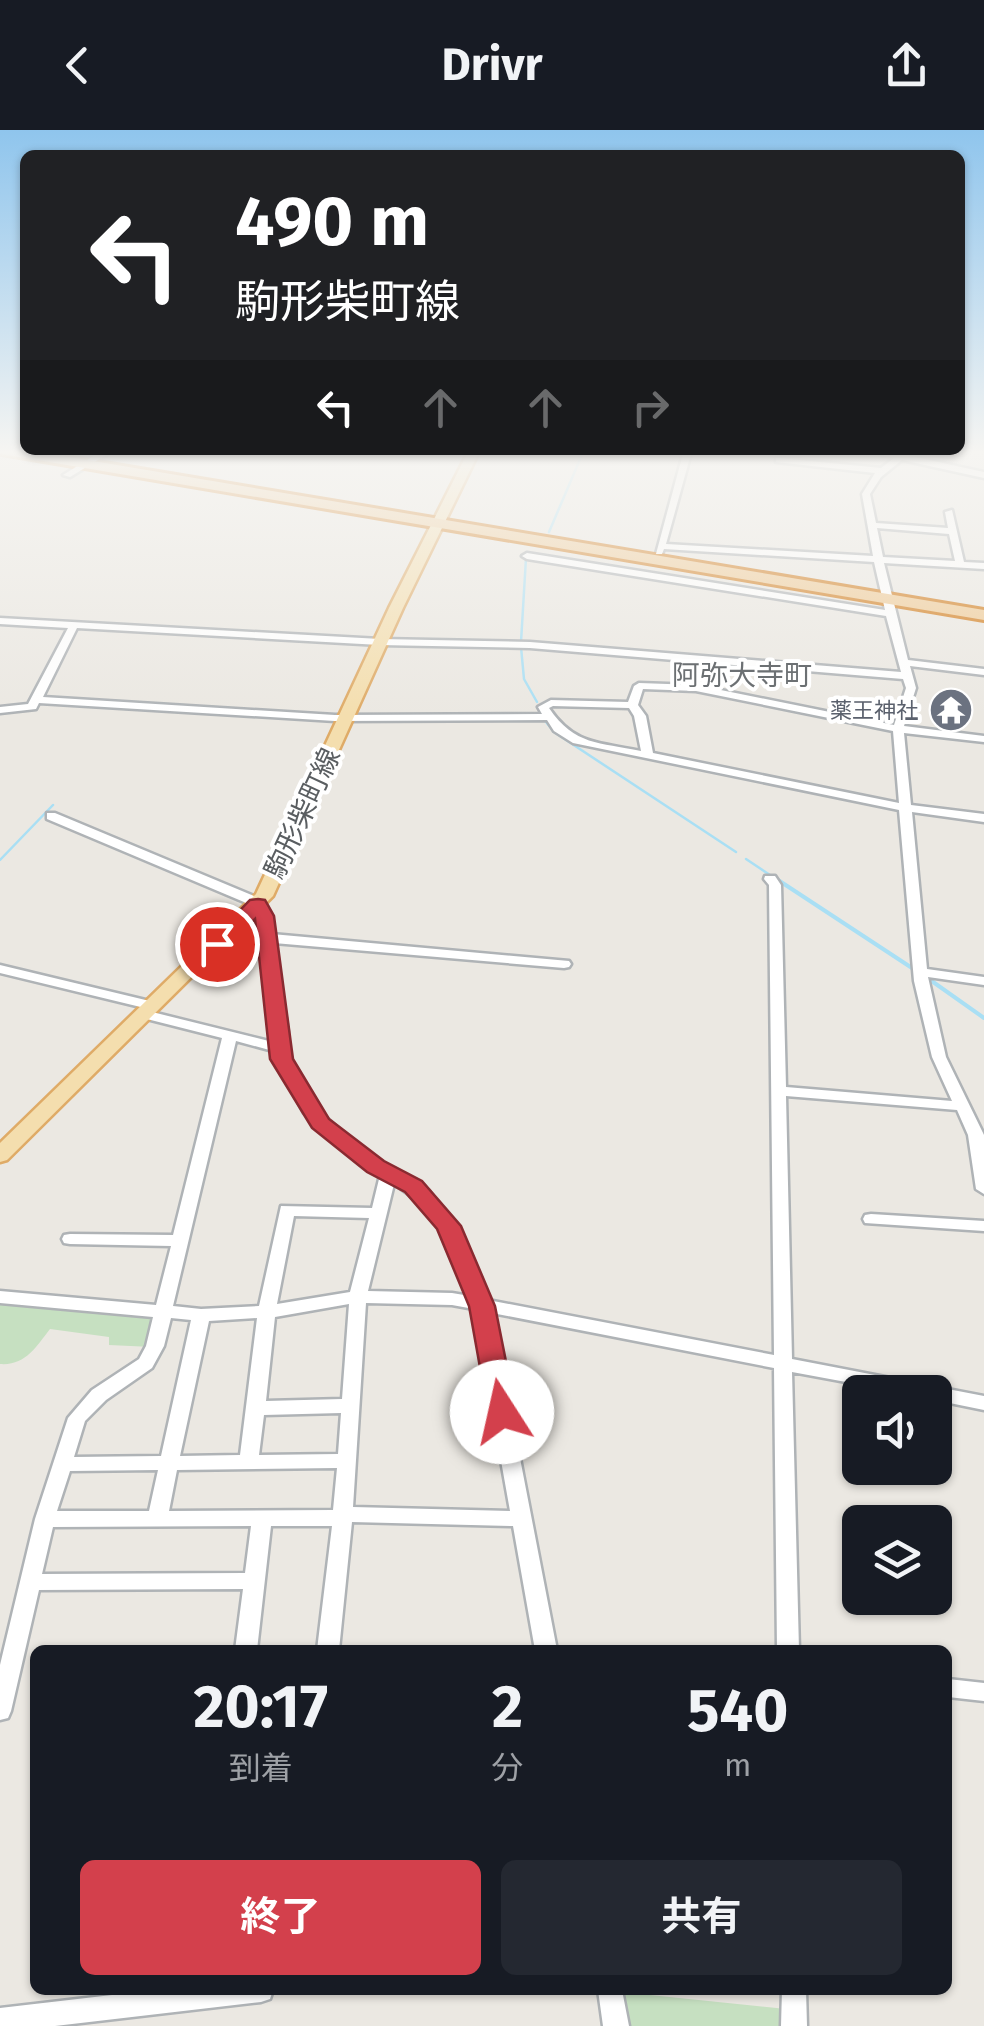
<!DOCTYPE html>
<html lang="ja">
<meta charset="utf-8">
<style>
:root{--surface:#171b24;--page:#242831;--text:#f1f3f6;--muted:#9ea1a6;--accent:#d3404c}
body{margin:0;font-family:"Fira Sans","Noto Sans JP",sans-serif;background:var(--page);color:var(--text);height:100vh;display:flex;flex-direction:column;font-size:38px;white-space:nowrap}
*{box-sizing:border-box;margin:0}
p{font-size:32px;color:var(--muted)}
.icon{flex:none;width:55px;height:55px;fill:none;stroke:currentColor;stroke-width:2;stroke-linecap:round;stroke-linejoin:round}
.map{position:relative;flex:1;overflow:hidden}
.side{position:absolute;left:30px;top:1515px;width:922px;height:350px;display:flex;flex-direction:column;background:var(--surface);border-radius:15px;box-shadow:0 2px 8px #0004}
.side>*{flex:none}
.banner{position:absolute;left:20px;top:20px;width:945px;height:305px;border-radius:15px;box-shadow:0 2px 8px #0004;background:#202124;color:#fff;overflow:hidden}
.tools{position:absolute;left:842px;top:1245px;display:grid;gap:20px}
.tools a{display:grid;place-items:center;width:110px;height:110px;border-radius:15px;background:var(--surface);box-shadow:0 2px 8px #0004;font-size:50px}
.pin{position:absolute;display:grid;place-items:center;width:85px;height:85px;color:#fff;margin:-42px;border:5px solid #fff;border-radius:50%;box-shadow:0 2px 10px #0007}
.me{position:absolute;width:110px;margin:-55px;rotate:350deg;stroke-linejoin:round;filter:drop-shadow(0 0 8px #0008)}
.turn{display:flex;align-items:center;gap:35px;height:210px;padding:0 50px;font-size:45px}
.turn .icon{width:130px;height:130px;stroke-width:2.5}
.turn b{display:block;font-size:70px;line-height:85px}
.lanes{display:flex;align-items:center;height:95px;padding:0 50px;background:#0003;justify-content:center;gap:50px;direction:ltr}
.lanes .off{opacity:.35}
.eta{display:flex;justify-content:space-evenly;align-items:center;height:170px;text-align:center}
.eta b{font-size:60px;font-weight:700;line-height:70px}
.cta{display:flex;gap:20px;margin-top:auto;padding:20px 50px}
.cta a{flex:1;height:115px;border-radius:15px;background:var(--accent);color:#fff;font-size:40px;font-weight:700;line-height:115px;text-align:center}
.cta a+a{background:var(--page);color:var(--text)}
header{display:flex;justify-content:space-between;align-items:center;height:130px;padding:0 50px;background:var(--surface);font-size:45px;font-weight:700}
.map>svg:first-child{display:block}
.green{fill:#c6e0c1}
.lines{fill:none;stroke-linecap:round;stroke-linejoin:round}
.stream-far1{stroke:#a9dff4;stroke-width:2.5}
.stream{stroke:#a9dff4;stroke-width:4}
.minor-casing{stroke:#afb3b6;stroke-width:5}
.major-casing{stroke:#dfab67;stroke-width:5}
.highway-casing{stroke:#d27c1b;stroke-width:6}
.minor{fill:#fff;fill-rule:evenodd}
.major{fill:#f4deae;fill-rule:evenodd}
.highway{fill:#efca95;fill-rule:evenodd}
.route{fill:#d3404c;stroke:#892a31;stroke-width:2.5}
.labels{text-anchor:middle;stroke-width:8;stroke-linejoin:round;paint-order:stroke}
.far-worship-label{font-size:22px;fill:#5b616d;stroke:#fff;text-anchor:end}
.far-quarter-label{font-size:28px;fill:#6c7073;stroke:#fff}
.street-label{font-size:28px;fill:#5a5e61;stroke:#fff}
</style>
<header><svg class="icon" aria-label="back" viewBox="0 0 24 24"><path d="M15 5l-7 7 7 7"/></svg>Drivr<svg class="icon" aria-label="share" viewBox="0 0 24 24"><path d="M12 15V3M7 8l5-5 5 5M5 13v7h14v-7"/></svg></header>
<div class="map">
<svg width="984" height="1896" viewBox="0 0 984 1896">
<rect width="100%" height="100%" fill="#ebe8e2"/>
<path class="green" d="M0 1171 156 1188 152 1217 109 1215V1207L50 1199C36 1217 25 1236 0 1234Z
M621 1862 786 1879V1896H628Z"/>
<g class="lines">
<path class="stream-far1" d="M549 402 584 320
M521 512 526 428
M521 517 524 549 537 572
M546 592 554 602 736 722
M746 729 782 753
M0 730 53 675"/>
<path class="stream" d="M778 750 912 838
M926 847 984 888"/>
<g class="minor-casing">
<path id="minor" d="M103 320H114L70 347 63 345Z
M684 320H692L666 414 873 426 862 364 875 343 776 332V328H779L881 338 894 328 866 320H883L984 342V348L902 330 881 347 870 364 876 393 948 398 945 382 952 380 964 432 984 433V439L884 433 908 530 984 539V545L910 536 916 558 904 596 984 606V612L904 603 911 675 984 684V692L912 682 927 839 984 847V855L928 847 946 927 984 1005V1064L976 1059 968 1005 957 980 786 966 792 1229 984 1266V1280L935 1270V1262H900L792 1242 799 1520H777L774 1238 492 1183 557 1520H535L513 1396 352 1392 339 1520H317L332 1396H271L257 1520H235L243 1459 39 1460 11 1581 8 1588 0 1590V1535L35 1389 68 1288 92 1260 139 1229 146 1216 153 1187 0 1173V1161L156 1175 171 1116 70 1114 64 1113 62 1109 64 1105 70 1104 173 1105 222 908 139 887 137 884 144 880 273 912 256 782 244 772 47 689V683H55L254 766 269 781 272 804 569 831 571 834 569 837 564 838 274 813 288 902 287 925 315 978 364 1021 429 1061 462 1106 488 1170 774 1225 769 755 764 749 765 746H775L781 755 786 957 952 971 932 927 914 851 899 680 573 613 554 601 547 590 335 591 39 573 36 579 0 583V577L28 574 68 498 0 494V488L380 509 530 512 901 542 886 486 527 429 522 426 527 423 885 480 874 432 664 419 662 424H656ZM877 398 949 404 955 431 883 427ZM77 498 380 515 530 518 903 549 906 558 894 595 696 555 639 553 634 556 628 572 551 570 538 577 542 584 335 585 43 567ZM643 559 696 561 893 601 899 673 653 623 646 586 638 575ZM553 576 629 578 634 586 641 621C599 612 575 616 549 578ZM236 911 273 921V925L304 983 352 1027 380 1045 372 1078 281 1076 259 1176 201 1179 173 1176ZM394 1054C440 1083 450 1118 470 1166L452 1163 368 1161ZM294 1086 369 1088 350 1162 277 1174ZM366 1173 452 1175 474 1179 510 1381 353 1377ZM349 1174 342 1269 266 1271 275 1187ZM171 1188 191 1190 161 1326 74 1327 85 1291 106 1270 152 1238 164 1216ZM257 1188 240 1325 180 1326 209 1191ZM341 1283 338 1324 259 1325 264 1285ZM337 1338 333 1380 169 1381 177 1340ZM158 1340 149 1381H57L70 1341ZM251 1396 245 1443 42 1444 53 1397Z
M0 835 158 873 160 876 153 880 0 843Z
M871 1084 984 1091V1101L865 1093 863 1089 865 1085Z
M948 1549 984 1553V1571L948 1567Z
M155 1860H273L270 1869 261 1872 55 1896H0V1878Z
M598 1860H622L629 1896H603Z
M782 1860H806L807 1896H781Z"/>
</g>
<g class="major-casing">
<path id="major" d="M469 320H480L403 478 273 766 7 1030 0 1032V1013L256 764 389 478Z"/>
</g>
<g class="highway-casing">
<path id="highway" d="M0 320H27L984 480V490L2 324Z"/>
</g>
<use href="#minor" class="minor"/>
<use href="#major" class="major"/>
<use href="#highway" class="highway"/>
</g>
<linearGradient id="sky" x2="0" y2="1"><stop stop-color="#8fc5ed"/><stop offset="0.55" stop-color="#f6f5f2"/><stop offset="1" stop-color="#f6f5f2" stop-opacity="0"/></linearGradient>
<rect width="984" height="586" fill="url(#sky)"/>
<path class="route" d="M258 769 265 770 274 786 293 929 329 989 384 1031 422 1051 461 1096 495 1176 516 1282 512 1290 502 1293 492 1290 488 1282 469 1176 437 1099 405 1062 367 1042 312 998 270 929 255 789 224 819 217 820 207 814 250 770Z"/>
<defs>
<g id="temple-disc" transform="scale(2.25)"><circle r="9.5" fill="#6b7280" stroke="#fff"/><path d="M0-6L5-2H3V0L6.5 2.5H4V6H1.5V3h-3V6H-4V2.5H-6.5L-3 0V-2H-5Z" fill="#fff"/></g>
</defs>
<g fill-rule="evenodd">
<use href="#temple-disc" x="951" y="580"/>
</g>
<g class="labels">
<g class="far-worship-label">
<text x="918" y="588">薬王神社</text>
</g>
<g class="far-quarter-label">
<text x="742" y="555">阿弥大寺町</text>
</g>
<g class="street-label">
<text transform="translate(302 683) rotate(-65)" y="10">駒形柴町線</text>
</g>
</g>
</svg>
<div class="tools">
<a><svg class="icon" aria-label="sound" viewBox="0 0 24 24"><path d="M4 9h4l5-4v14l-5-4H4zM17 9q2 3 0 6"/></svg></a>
<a><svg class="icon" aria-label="layers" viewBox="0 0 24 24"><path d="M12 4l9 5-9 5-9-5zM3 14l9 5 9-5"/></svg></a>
</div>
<div class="pin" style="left:217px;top:814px;background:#d93025"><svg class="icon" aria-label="arrive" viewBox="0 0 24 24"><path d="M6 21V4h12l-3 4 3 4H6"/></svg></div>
<svg class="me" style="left:502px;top:1282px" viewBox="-20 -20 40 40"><circle r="19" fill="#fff"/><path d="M0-13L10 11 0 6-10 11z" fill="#d3404c"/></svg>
<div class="banner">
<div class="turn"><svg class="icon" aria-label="left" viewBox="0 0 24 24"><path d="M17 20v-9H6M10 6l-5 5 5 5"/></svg><div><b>490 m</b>駒形柴町線</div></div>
<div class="lanes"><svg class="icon" aria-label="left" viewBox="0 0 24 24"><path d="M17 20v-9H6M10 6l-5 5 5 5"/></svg><svg class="icon off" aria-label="ahead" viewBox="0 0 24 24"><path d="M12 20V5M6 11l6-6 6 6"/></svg><svg class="icon off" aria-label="ahead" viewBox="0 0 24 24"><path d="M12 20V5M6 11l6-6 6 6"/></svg><svg class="icon off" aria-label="right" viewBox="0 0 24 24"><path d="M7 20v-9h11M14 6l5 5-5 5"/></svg></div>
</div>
<section class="side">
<div class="eta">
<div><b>20:17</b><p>到着</p></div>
<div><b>2</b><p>分</p></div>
<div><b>540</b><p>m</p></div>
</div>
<div class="cta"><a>終了</a><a>共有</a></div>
</section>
</div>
